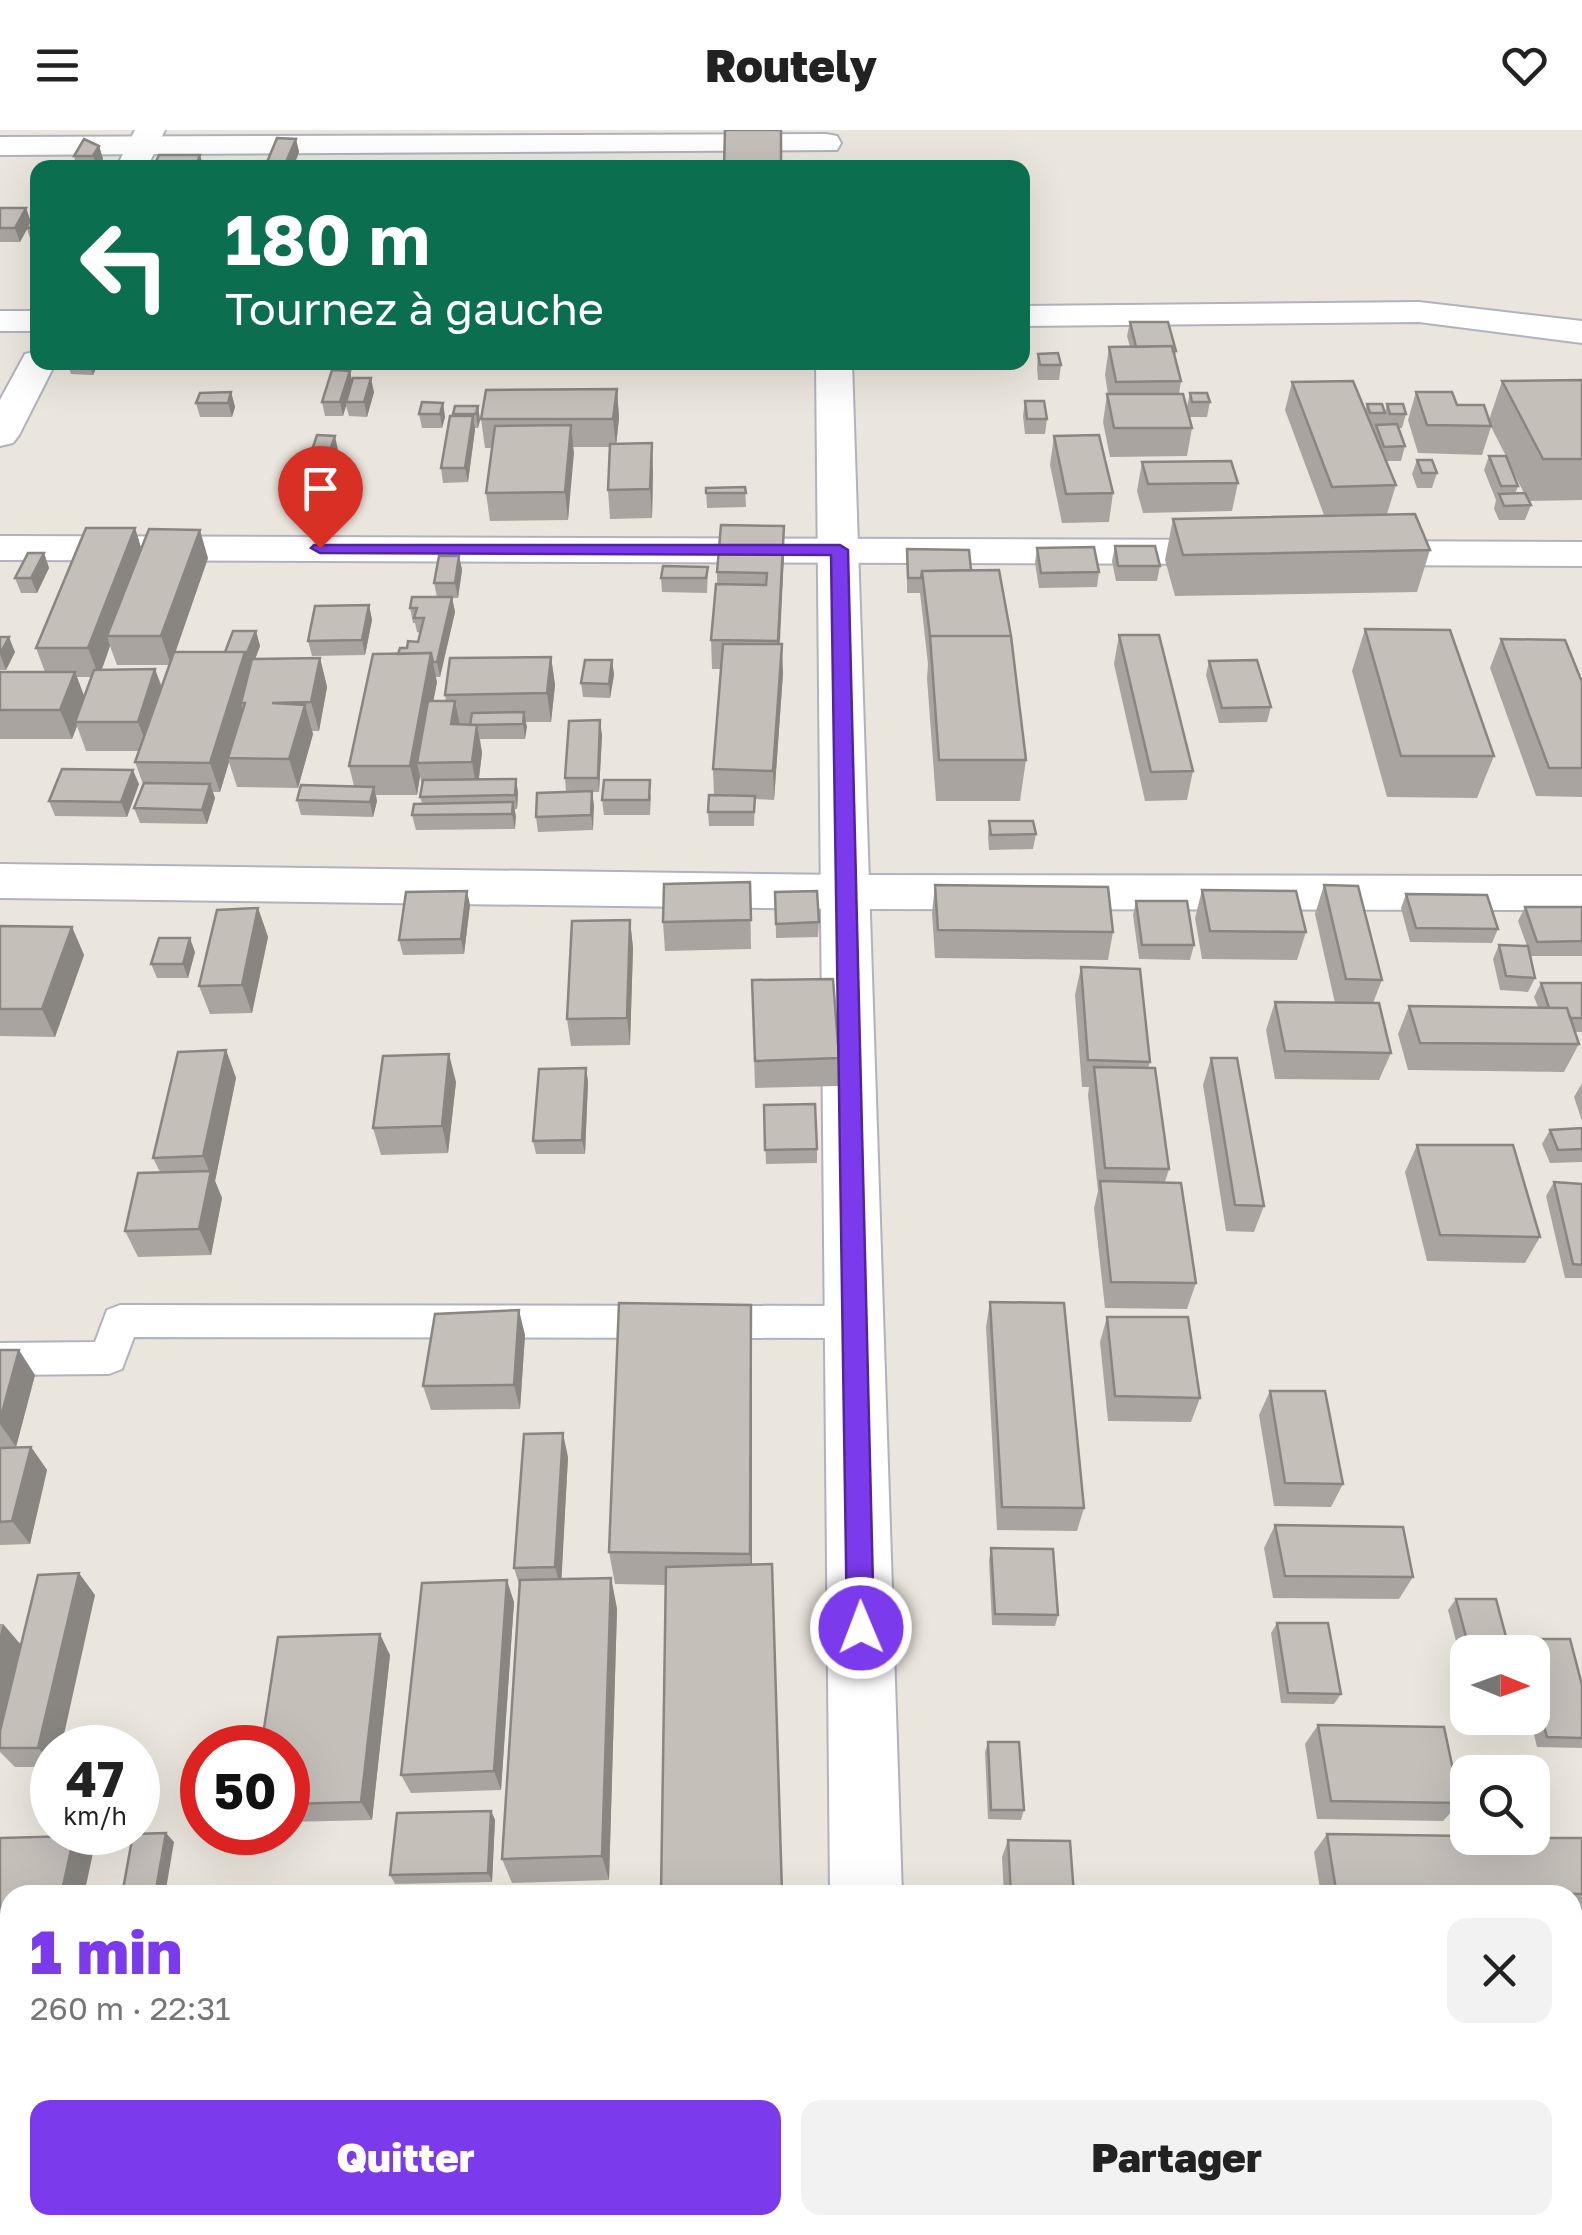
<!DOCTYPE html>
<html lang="fr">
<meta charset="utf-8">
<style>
:root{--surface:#fff;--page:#f2f2f2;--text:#222;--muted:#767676;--accent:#7c3aed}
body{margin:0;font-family:"Golos Text",sans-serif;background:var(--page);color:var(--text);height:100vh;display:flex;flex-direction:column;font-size:38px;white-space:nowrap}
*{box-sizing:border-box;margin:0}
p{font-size:32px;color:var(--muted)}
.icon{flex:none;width:55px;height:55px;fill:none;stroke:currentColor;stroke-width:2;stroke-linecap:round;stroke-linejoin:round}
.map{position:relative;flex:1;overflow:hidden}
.panel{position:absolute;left:0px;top:1755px;width:1582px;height:350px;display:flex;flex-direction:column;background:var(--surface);border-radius:30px 30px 0 0;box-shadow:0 10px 40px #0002}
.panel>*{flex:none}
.guide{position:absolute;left:30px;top:30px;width:1000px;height:210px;border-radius:20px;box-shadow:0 10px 40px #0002;background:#0b6e4f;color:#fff;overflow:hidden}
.needle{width:65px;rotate:91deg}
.tools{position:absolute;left:1450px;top:1505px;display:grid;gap:20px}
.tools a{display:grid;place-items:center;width:100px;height:100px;border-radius:20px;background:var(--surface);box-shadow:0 10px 40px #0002;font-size:50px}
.speed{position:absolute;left:30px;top:1595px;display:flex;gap:20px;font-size:50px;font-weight:700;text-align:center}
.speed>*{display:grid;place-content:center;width:130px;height:130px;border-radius:50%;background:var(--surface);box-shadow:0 10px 40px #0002;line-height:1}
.speed small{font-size:25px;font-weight:400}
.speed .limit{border:15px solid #d22;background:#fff;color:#111}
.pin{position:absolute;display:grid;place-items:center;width:85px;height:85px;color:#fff;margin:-102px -42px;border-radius:50% 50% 50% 0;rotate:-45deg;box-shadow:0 0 10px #0007}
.pin .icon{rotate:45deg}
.me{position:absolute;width:110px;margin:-55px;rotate:359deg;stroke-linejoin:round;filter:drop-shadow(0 0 8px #0008)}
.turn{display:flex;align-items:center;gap:35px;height:210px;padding:0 30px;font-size:45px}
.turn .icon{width:130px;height:130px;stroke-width:2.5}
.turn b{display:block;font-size:70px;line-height:85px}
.round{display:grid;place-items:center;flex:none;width:105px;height:105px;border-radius:20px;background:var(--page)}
.overview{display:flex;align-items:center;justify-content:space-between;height:170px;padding:0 30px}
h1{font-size:60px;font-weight:800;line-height:75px;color:var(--accent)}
.cta{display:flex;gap:20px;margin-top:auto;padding:20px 30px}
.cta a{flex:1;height:115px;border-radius:20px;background:var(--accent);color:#fff;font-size:40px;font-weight:800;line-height:115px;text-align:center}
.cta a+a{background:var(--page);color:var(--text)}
header{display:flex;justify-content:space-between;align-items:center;height:130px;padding:0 30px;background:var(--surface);font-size:45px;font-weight:800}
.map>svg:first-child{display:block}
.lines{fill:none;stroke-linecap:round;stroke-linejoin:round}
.lane-casing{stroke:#b0b2bd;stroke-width:4}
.street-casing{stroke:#b0b2bd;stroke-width:4}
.secondary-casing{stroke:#b0b2bd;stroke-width:4}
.lane{fill:#fff;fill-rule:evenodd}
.street{fill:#fff;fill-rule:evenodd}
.secondary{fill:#fff;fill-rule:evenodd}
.wall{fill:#a9a49f;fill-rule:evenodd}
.shaded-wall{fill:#898682}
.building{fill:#c4bfb9;stroke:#898682;stroke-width:2.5}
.route{fill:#7c3aed;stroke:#51269a;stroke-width:2.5}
</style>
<header><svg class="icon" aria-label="menu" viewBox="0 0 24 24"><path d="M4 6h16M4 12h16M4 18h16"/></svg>Routely<svg class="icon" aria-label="heart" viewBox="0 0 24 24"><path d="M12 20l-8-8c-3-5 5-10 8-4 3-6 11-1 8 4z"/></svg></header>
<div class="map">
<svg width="1582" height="2105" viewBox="0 0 1582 2105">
<rect width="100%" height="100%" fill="#ebe6dd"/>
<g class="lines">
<g class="lane-casing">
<path id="lane" d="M120 1175 854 1176 867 1181 873 1192 867 1203 854 1208 134 1207 122 1239 109 1244 0 1245V1213L95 1212 107 1180Z"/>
</g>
<g class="street-casing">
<path id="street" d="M135 0H165L147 38H116Z
M1419 172 1582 191V213L1419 192 1022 196V176Z
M0 181H38V201H0Z
M38 221V232H56L19 305 13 313 0 316V270L25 224Z
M0 406 1242 410 1256 413 1262 422 1256 431 1242 434 0 430Z
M1353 411 1582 412V436L1353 435 1339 432 1333 423 1339 414Z
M0 734 845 745 1582 746V780L845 779 0 768Z"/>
</g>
<g class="secondary-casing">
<path id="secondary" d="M826 4 837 6 841 13 837 20 0 25V7Z
M816 232H852L902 1765H830Z
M833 2095H913V2105H833Z"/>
</g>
<use href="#lane" class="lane"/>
<use href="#street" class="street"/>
<use href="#secondary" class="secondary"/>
</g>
<path class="wall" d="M296 9 299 22 293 38H268L267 32Z
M99 16 103 29 98 38H77L74 26Z
M38 77V111H31L27 99 20 112H0V78H26L30 90Z
M1130 192 1176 221 1175 227 1181 251 1179 264 1192 298 1187 326 1110 327 1103 292 1107 264H1108L1105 245 1109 217H1130L1127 206Z
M1038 224 1061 235 1059 250H1038L1037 238Z
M67 232H99L93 245 71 244Z
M103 232H214L212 239H105Z
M350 241 352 252 374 262 367 287 349 286 346 276 343 286H325L322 272Z
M1582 250V370L1528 371 1531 375 1525 390H1499L1494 379 1496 370 1484 340 1489 326H1506L1491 297 1482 325 1418 323 1408 290 1416 262 1457 275 1489 290 1502 251ZM1507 330 1524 363 1515 364 1518 356Z
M1292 252 1365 281 1367 274 1385 283 1387 274 1406 284 1402 298H1399L1405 316 1401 331H1386L1396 355 1387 384 1324 385 1285 280Z
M617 259 619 288 616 314 653 342 652 388 610 389 608 360 610 317H573L568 390 490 391 486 363 492 318H485L481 289Z
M231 262 235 277 232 287H200L196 273Z
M1190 263 1210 272 1207 287H1189L1187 277Z
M1025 271 1047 289 1045 304H1025L1023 286Z
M443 273 445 287 442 298H422L419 284Z
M478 276 480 290 478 298H475L468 352 443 353 441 338 453 284Z
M1054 306 1113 363 1109 392 1062 393 1050 335Z
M338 320 331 341 313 340 310 326Z
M1417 330 1437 343 1432 358H1417L1412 344Z
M1142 332 1238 353 1232 381 1143 383 1137 361Z
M745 357 746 377 707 378 706 358Z
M1173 389 1430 420 1417 462 1175 466 1165 430Z
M135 398 141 418 208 428 175 522H225L256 501 260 516 255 529 320 528 327 557 319 601H312L313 604 298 658 237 657 229 632 220 662H213L215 668 207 694 140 693 134 678 143 654 135 632 139 621H86L77 596 72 609H0V542H45L36 518ZM110 516 117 535H170L162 557 155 539H102ZM77 547H91L84 566Z
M1115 416 1160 436 1157 451H1116L1112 431Z
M1037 418 1099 442 1097 457 1039 458 1035 433Z
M907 419 971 440 1026 630 1020 671H936L927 548 928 534 920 463H907Z
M44 423 49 438 37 463H21L15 448Z
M784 425 780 514 783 543 774 670 755 669 754 696H709L708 682 714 665 713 639 721 539H712L711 510 717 454V442Z
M459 426 462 440 458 468H452L455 482 440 547H435L437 552 433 571H446L445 565 551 527 555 555 551 592H526L525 609H480L482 623 479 649H516L518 663 517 679H515V699L416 700 412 685 422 673 420 667 422 657 420 646 417 665H376L377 671 373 687 301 685 297 670 354 656 349 636 398 524 418 512 420 503 417 502 415 493H413L410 478 437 467 434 453Z
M708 437 707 463 662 462 661 448Z
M369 475 372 490 365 525 312 526 308 511Z
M1365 499 1494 626 1477 668 1387 667 1352 541Z
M1119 505 1193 641 1187 670 1145 671 1114 534Z
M0 507 15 522 6 540H0Z
M1501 509 1582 552V667L1536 666 1490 538Z
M612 530 614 545 610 568 583 567 581 553Z
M1209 531 1271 577 1267 592 1219 593 1206 545Z
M602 605 599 662H592L593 700 538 702 536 687 566 662 565 648Z
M139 654 127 687 55 686 49 671Z
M651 665 650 685H604L602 670Z
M989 691 1036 704 1033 719 989 720 988 706Z
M750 752 751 819 665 821 663 792Z
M935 755 1113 802 1108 830 935 828 932 783Z
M1324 755 1382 850 1373 873 1391 923 1379 950 1275 949 1266 900 1275 872 1335 873 1315 784Z
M1202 760 1306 802 1297 830 1202 829 1195 788Z
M775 762 819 792 818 807 776 808Z
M1406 764 1498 799 1492 813 1410 812 1401 778Z
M1136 771 1194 815 1190 830 1139 829 1133 785Z
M470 775 464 824 403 825 399 810Z
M1525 777H1582V826H1531L1535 848 1528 862 1500 860 1493 829 1499 815 1527 816 1518 791Z
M258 778 268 807 252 883 210 884 199 856Z
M630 790 633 818 630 915 571 916 567 889Z
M0 796 72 797 84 825 55 907 0 906Z
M195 822 188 848H157L151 834Z
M1081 837 1150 932 1148 938 1169 1039 1165 1052 1196 1153 1187 1179 1105 1178 1094 1078 1098 1061 1088 965 1089 957H1082L1075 865Z
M752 850 839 928 838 956 755 958Z
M1541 853H1582V902H1575L1579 914 1564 942 1408 940 1398 904 1409 876 1538 877 1534 867Z
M226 920 236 948 215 1051 222 1068 211 1125 138 1127 125 1101 160 1042 153 1028Z
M1211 928 1264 1076 1254 1102 1226 1101 1203 955Z
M586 938 588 952 585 1024H536L533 1011Z
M456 952 448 1023 381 1025 373 998Z
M1582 953V991L1574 967Z
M764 975 817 1019V1033L766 1034Z
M1582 998V1032L1550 1033 1542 1014 1550 1000Z
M1417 1015 1540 1107 1525 1133 1427 1131 1405 1042Z
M1554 1052 1582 1054V1148H1565L1546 1066Z
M990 1172 1084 1378 1077 1401 997 1400 986 1197Z
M1107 1187 1200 1268 1191 1292 1108 1291 1100 1212Z
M525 1205 520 1279 431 1280 423 1256Z
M752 1211V1435L772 1434 782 1765H661L665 1455 615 1454 609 1422Z
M0 1220 35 1245 16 1317H31L47 1340 30 1414 0 1415Z
M1270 1261 1343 1354 1331 1377 1274 1376 1259 1285Z
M568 1327 561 1449 611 1448 617 1479 609 1750 512 1753 502 1729 520 1457 514 1438Z
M1275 1395 1413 1447 1399 1469 1273 1468 1264 1418Z
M991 1418 1058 1485 1055 1496 992 1495 989 1430Z
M95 1465 52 1618V1637H15L0 1622V1494H3L21 1515Z
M1456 1469 1510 1522H1468V1558L1448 1480Z
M514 1472 501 1660 411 1663 401 1645Z
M1277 1493 1341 1564 1334 1574 1281 1573 1271 1503Z
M1522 1509 1582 1555V1618L1537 1617 1530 1588H1532V1522H1514L1513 1519Z
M390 1525 372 1690 288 1692V1618Z
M1318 1595 1460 1673 1443 1691 1317 1689 1305 1614Z
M988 1612 1024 1680 1021 1690 988 1689 985 1622Z
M491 1681 495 1690 492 1752 395 1754 390 1745Z
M1327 1704 1582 1708V1780H1572V1765H1321L1314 1722Z
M74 1706 93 1723 10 1765V1803H0V1708Z
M1008 1710 1074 1765H1004L1002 1727Z
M0 2045 10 2095H100L98 2105H0Z
M1042 2095H1118L1119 2104 1117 2105H1043Z"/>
<path class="shaded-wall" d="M296 9 299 22 293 38H287L286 32Z
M99 16 103 29 97 38 93 26Z
M200 25 204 38H195Z
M26 78 31 92 20 112 15 98Z
M89 232H99L93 245Z
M350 241 353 255 346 272V276L343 286 340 272Z
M371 248 374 262 367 287 364 272Z
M617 259 619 288 616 317 613 289Z
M231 262 235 277 232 287 228 273Z
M443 273 445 287 442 298 440 284Z
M478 276 480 290 478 298 476 284Z
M473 286 475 300 468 352 465 338Z
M571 295 574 323 568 390 565 362Z
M335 306 338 320 331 341 328 326Z
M652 313 653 342 652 388 650 359Z
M784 396V425L778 540V511Z
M135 398 144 427 107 506 110 516 99 547 88 518Z
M200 400 208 428 171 535 161 506Z
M44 423 49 438 37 463 31 448Z
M459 426 462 440 458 468 455 453Z
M452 467 455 482 440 547 437 532Z
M369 475 372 490 365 525 362 510Z
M256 501 260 516 251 540 245 573H241L244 582 228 628 229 632 220 662 210 633 245 522Z
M9 507 15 522 6 540 0 524Z
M782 514 783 543 774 670 773 641Z
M431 523 437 552 422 632 417 633 420 646 417 665 410 636Z
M551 527 555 555 551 592 547 563Z
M320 528 327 557 319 601 311 572Z
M612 530 614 545 610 568 609 554Z
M155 539 165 568 149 621 138 592Z
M75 542 86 571 75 592 77 596 72 609 60 580Z
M455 571 461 600 451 594Z
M305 575 313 604 298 658 289 629Z
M524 582 527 597 525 609 523 594Z
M600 590 602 605 599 662 598 648Z
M477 595 482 623 477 661 472 632Z
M133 640 139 654 127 687 121 672Z
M516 649 518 663 517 679 515 665Z
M210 654 215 668 207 694 202 680Z
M374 657 377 671 373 687 370 672Z
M592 661 594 675 593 700 591 685Z
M513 672 516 686 515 699 512 684Z
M467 761 470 775 464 824 461 809Z
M258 778 268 807 252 883 242 855Z
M630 790 633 818 630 915 627 888Z
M72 797 84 825 55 907 42 879Z
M190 808 195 822 188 848 183 834Z
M226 920 236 948 215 1051 222 1068 211 1125 199 1099 210 1043 203 1026Z
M449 924 456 952 448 1023 442 996Z
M586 938 588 952 585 1024 582 1010Z
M751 1175 752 1211V1456L750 1424Z
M519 1180 525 1205 520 1279 514 1255Z
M19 1220 35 1245 16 1317 0 1294V1290Z
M563 1303 568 1327 561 1459 555 1437Z
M31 1317 47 1340 30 1414 12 1391Z
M79 1443 95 1465 61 1618H52V1632L38 1618Z
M611 1448 617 1479 609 1750 602 1726Z
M507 1450 514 1472 501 1660 494 1641Z
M3 1494 21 1515 0 1604V1505Z
M380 1504 390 1525 372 1690 361 1672Z
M491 1681 495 1690 492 1752 488 1743Z
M166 1703 174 1712 165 1765H155Z
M74 1706 93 1723 84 1765H61Z
M89 2095H100L98 2105 88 2101Z"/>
<path class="building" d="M725 0H781V38H724Z
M277 8 296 9 286 32H267Z
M84 9 99 16 93 26H74Z
M159 25H200L195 38H153Z
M38 77V97L26 98Z
M0 78H26L15 98H0Z
M1130 192H1168L1176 221H1173L1172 216 1136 217Z
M1172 216 1181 251 1116 252 1109 217Z
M1058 223 1061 235H1040L1038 224Z
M332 240 350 241 340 272H322Z
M353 248H371L364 272H346Z
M1582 250V329H1543L1502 251Z
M1353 251 1396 355 1332 357 1292 252Z
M617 259 613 289H481L486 260Z
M231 262 228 273H196L200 263Z
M1416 262H1452L1457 275H1484L1491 296 1427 295Z
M1190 263H1207L1210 272H1192Z
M1107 264H1183L1192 298H1114Z
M1025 271H1044L1047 289H1027Z
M422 272 443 273 440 284H419Z
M1367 274H1382L1385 283H1370Z
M1387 274H1403L1406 284H1390Z
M455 276H478L476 284H453Z
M450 286H473L465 338H441Z
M1397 294 1405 316 1384 317 1376 295Z
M571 295 565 362 486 363 495 296Z
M317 305 335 306 328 326H310Z
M1099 305 1113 363 1066 364 1054 306Z
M652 313 650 359 608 360 610 314Z
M1489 326H1506L1518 356H1501Z
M1417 330H1432L1437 343H1422Z
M1231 331 1238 353 1148 354 1142 332Z
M745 357 746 363H706V358Z
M1525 363 1531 375 1504 376 1499 364Z
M1415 384 1430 420 1183 425 1173 389Z
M721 395 784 396 778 511 711 510 716 454 766 455 767 443 717 442Z
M86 398H135L88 518H36Z
M149 399 200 400 161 506H107Z
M1115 416H1155L1160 436H1118Z
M1094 417 1099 442 1041 443 1037 418Z
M907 419 969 420 971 440 922 441 921 448H908Z
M28 423H44L31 448H15Z
M439 426H459L455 453H434Z
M663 436 708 437 706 448H661Z
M999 440 1011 506H930L922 441Z
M412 467H452L437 532H433L431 523 398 524 400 518H407L408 511 418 512 424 488H414L417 478H410Z
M369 475 362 510 308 511 315 476Z
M1365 499 1450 500 1494 626H1401Z
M233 501H256L246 525 245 522H225Z
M1119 505H1159L1193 641 1151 642Z
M930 506H1011L1026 630H939Z
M0 507H9L0 524Z
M1501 509 1565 510 1582 552V638H1549Z
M723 514H782L773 641 713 639Z
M174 522H245L210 633 135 632Z
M431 523 410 636H349L373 524Z
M551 527 547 563 445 565 450 528Z
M320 528 311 572 272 573 305 575 289 629 228 628 245 573H241L252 529Z
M585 530H612L609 554 581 553Z
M1257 530 1271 577 1222 578 1209 531Z
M155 539 138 592H75L94 540Z
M0 542H75L60 580H0Z
M428 571H455L451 594 477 595 472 632 417 633Z
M524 582 523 594 470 595 472 583Z
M600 590 598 648H565L569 591Z
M62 639 133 640 121 672 49 671Z
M516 649 515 665 420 667 423 650Z
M604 650H650L649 670H602Z
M144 653 210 654 202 680 134 678Z
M301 655 374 657 370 672 297 670Z
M592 661 591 685 536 687 537 663Z
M709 665 755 666 754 682H708Z
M513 672 512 684 412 685 414 674Z
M989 691H1033L1036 704 991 705Z
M750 752 751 790 663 792 664 754Z
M935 755 1108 757 1113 802 938 800Z
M1324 755 1358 756 1382 850 1346 849Z
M1202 760 1296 761 1306 802 1210 801Z
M467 761 461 809 399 810 406 762Z
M817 761 819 792 776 794 775 762Z
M1406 764 1487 765 1498 799 1416 798Z
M1136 771H1187L1194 815H1142Z
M1525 777H1582V811L1537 812Z
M258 778 242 855 199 856 217 780Z
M630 790 627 888 567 889 572 791Z
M0 796 72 797 42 879H0Z
M159 808H190L183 834H151Z
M1499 815 1528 816 1535 848 1506 846Z
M1081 837 1140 839 1150 932 1088 930Z
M833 849 839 928 755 931 752 850Z
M1541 853H1582V888H1570L1567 878H1549Z
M1275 872 1379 873 1391 923 1285 921Z
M1409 876 1567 878 1579 914 1420 913Z
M226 920 203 1026 153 1028 178 922Z
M449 924 442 996 373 998 383 926Z
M1211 928H1237L1264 1076 1235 1075Z
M1094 937 1155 938 1169 1039 1105 1038Z
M586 938 582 1010 533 1011 539 939Z
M815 974 817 1019 765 1020 764 975Z
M1582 998V1019L1558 1020 1550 1000Z
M1417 1015H1513L1540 1107 1440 1105Z
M211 1041 199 1099 125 1101 138 1043Z
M1100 1051 1181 1053 1196 1153 1111 1152Z
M1554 1052 1582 1054V1135L1573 1134Z
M990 1172 1064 1173 1084 1378 1002 1377Z
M619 1173 751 1175 750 1424 609 1422Z
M519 1180 514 1255 423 1256 435 1184Z
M1107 1187H1188L1200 1268 1115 1266Z
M0 1220H19L0 1290Z
M1270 1261H1325L1343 1354 1285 1353Z
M563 1303 555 1437 514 1438 524 1304Z
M31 1317 12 1391 0 1392V1318Z
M1275 1395 1403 1397 1413 1447 1285 1446Z
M991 1418 1053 1419 1058 1485 995 1484Z
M772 1434 782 1763 661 1765 666 1437Z
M79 1443 38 1618H0V1601L38 1445Z
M611 1448 602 1726 502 1729 520 1450Z
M507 1450 494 1641 401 1645 422 1453Z
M1456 1469H1496L1510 1522H1470Z
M1277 1493H1328L1341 1564 1288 1563Z
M380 1504 361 1672 288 1674V1618H261L278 1507Z
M1522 1509H1570L1582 1555V1608L1547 1607 1532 1552V1522H1525Z
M1318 1595 1444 1597 1460 1673 1331 1671Z
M988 1612H1019L1024 1680H991Z
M491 1681 488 1743 390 1745 397 1683Z
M166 1703 155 1765H122L133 1704Z
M1327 1704 1468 1706V1708H1582V1764L1336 1760Z
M74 1706 61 1765H10V1787H0V1708Z
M1008 1710 1070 1711 1074 1765H1011Z
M10 2044V2095H89L88 2101 0 2104V2045Z
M1050 2095H1118L1119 2104 1051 2102Z"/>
<path class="route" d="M314 415H840L848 420 874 1498 870 1507 861 1510 851 1507 847 1498 831 425 320 423 311 418Z"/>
</svg>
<div class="tools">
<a><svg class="needle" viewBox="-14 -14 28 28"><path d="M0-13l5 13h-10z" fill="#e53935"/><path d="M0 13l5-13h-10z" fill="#767676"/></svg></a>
<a><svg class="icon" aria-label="search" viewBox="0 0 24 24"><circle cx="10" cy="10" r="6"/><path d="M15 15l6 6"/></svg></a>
</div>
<div class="speed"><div>47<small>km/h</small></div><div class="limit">50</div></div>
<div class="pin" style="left:320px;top:418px;background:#d93025"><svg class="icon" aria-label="arrive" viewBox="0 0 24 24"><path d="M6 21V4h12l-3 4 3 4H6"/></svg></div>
<svg class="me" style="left:861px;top:1498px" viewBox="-20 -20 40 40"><circle r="17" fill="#7c3aed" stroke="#fff" stroke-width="3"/><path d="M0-11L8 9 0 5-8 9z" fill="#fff"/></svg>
<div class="guide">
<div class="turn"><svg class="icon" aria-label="left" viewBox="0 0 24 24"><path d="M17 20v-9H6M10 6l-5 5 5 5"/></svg><div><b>180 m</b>Tournez à gauche</div></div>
</div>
<section class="panel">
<div class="overview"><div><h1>1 min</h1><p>260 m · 22:31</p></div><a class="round"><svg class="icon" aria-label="close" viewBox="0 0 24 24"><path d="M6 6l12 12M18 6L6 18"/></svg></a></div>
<div class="cta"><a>Quitter</a><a>Partager</a></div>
</section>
</div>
